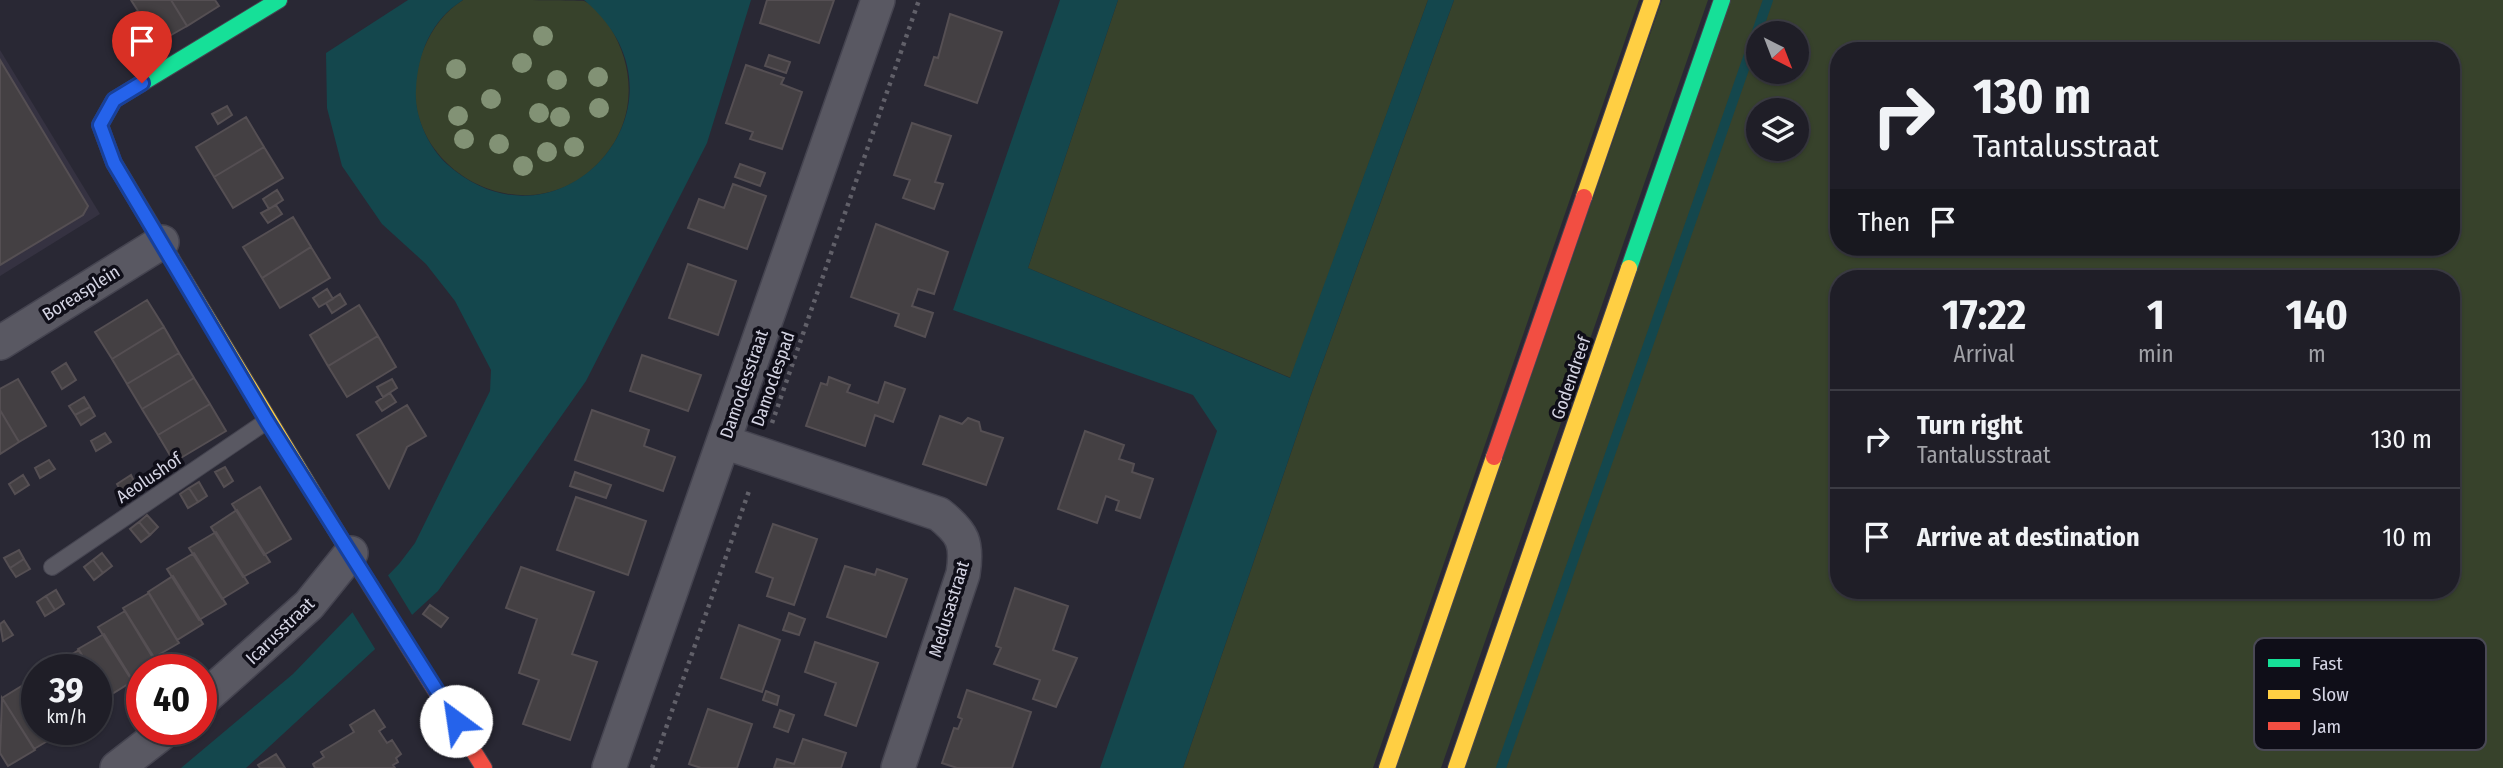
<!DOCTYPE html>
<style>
:root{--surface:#1f1e27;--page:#27272f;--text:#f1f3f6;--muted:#a1a2a7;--line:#3c3c44}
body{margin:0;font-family:"Fira Sans Condensed",sans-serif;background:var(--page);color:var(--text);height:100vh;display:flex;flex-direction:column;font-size:26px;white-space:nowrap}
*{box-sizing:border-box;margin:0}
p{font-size:23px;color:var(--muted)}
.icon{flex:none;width:38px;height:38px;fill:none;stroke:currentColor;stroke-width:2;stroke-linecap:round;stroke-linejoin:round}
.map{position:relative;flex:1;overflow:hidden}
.panel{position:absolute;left:1830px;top:270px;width:630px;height:329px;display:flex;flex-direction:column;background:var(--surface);border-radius:28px;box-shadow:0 2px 5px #0004,0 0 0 2px var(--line)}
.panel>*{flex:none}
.banner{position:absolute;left:1830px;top:42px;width:630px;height:214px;border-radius:28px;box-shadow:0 2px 5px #0004,0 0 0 2px var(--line);background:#1f1e27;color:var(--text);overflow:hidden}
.needle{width:46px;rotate:138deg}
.buttons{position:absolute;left:1746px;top:21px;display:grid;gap:14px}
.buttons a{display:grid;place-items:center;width:63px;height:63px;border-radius:50%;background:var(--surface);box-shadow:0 2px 5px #0004,0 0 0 2px var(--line);font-size:35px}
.speed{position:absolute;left:21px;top:654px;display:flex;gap:14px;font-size:35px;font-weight:700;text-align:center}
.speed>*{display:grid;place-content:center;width:91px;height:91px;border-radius:50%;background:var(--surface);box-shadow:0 2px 5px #0004,0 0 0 2px var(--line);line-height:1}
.speed small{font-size:18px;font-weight:400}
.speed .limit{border:10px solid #d22;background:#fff;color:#111}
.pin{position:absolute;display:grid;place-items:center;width:60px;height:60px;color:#fff;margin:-72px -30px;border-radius:50% 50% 50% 0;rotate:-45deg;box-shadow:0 0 7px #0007}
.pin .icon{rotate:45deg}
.me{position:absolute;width:77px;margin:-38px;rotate:329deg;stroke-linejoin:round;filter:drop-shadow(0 0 5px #0008)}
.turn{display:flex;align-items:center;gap:24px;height:147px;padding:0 28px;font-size:32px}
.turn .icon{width:91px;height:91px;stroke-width:2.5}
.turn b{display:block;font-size:49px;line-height:60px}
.then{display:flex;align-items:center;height:66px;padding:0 28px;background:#0003;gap:14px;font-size:26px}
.eta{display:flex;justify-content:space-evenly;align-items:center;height:119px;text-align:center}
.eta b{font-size:42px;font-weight:700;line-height:49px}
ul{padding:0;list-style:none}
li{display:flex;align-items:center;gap:21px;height:98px;padding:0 28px;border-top:2px solid var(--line)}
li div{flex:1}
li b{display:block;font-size:26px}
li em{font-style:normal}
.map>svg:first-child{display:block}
.education{fill:#353241}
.green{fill:#37422b;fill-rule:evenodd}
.water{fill:#14474d}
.pier{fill:#292834}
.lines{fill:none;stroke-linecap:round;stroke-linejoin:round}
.stream{stroke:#14474d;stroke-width:10}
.building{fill:#444043;stroke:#554f53;stroke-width:2}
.lane-casing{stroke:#454450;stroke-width:18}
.street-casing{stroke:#454450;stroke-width:36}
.fast-casing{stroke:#454450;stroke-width:18}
.slow-casing{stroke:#454450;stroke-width:18}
.jam-casing{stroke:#454450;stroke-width:18}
.path{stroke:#616069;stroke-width:4.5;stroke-dasharray:3.5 5;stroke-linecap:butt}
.lane{stroke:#595862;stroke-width:16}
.street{stroke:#595862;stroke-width:33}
.fast{stroke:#16e098;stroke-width:16}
.slow{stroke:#ffcf43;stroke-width:16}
.jam{stroke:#f24e42;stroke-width:16}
.tree{fill:#829275}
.route-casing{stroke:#184099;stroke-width:18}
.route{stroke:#2563eb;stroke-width:12}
.labels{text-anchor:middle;stroke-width:7;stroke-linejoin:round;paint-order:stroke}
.street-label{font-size:18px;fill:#d4d4e3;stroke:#0f0e18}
.key{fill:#0f0e18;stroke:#4a4955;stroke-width:2}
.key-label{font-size:19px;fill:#d4d4e3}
</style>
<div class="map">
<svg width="2503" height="768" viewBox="0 0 2503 768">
<rect width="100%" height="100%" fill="#292834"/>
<path class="education" d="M0 50 100 214 0 276Z"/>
<path class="green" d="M463 0C482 0 574 0 584 1 595 5 605 18 610 27 636 69 636 120 603 158 525 249 377 158 424 48 432 29 445 11 463 0Z
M1118 0H1428L1291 378 1028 268Z
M1454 0H1639L1373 768H1183L1310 397Z
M1662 0H1708L1441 768H1395Z
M1729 0H2503V768H1463ZM1759 33H1797V72H1759ZM1839 51H2452V247H1839ZM1759 110H1797V149H1759ZM1839 278H2452V590H1839Z"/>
<path class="water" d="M408 0H463C431 20 418 53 416 89 414 116 428 147 448 165 560 264 705 101 584 0H751L707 143 586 381 438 591 246 768H181L293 674 399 564 415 543 490 391 491 370 455 301 426 264 382 224 342 166 327 108 326 53Z
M1060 0H1118L1028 268 1290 378 1428 0H1454L1310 397 1183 768H1100L1217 431 1193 395 953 310Z"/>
<path class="pier" d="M386 572 414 618 377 652 351 610Z"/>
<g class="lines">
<path class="stream" d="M1501 768 1768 0"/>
</g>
<path class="building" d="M131 0H171L187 26 157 43 146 26 136 31 128 17 138 11Z
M171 0H215L219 6 187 26Z
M767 0H834L819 43 760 23Z
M950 14 1002 32 977 103 925 85 934 57 938 58Z
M769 55 790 62 786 73 765 66Z
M0 60 88 206 83 215 0 265Z
M746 65 784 78 781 84 802 92 782 149 750 139 753 132 726 123Z
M227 106 232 115 218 124 212 114Z
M246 117 264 147 214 177 196 147Z
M912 123 951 136 935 182 943 184 934 209 903 198 910 180 894 175Z
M264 147 283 178 233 208 214 177Z
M740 164 765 173 760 186 735 177Z
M733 184 766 196 747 249 688 228 699 199 724 208Z
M277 190 283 200 269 209 263 199Z
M276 205 282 214 268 223 261 213Z
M293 217 311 247 262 278 243 247Z
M876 224 948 252 934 294 918 289 912 306 933 313 925 337 895 326 899 314 851 297Z
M311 247 330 278 280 308 262 278Z
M688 264 736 281 718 335 669 318Z
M327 289 333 299 319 307 313 298Z
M340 294 346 304 332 313 326 303Z
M147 300 164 327 112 359 95 332Z
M359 305 378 336 328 366 310 335Z
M164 327 179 353 127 384 112 359Z
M378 336 396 367 347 397 328 366Z
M179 353 194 378 142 409 127 384Z
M642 355 701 375 688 411 630 391Z
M66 363 76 380 62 389 52 372Z
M829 377 850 385 847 392 878 403 885 382 905 389 893 422 875 415 865 446 806 426 821 383 827 385Z
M194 378 210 404 158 435 142 409Z
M18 379 46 426 19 442 0 410V389Z
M392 379 397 388 383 397 377 387Z
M390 393 396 402 382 411 376 402Z
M84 397 90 407 75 415 69 406Z
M210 404 226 431 174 462 158 435Z
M407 405 426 436 407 447 389 488 357 435Z
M90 407 95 416 81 425 75 415Z
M0 410 19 442 0 454Z
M592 410 649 430 644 446 675 457 663 491 575 460Z
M940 416 962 424 968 418 979 422 981 431 1003 438 986 485 923 464Z
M1085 431 1124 445 1119 459 1134 464 1132 472 1153 479 1140 518 1116 510 1119 501 1106 496 1097 523 1058 509Z
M105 433 111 442 96 451 91 441Z
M49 460 55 469 40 478 35 468Z
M225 467 233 481 224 487 215 472Z
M575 472 611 485 606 498 570 486Z
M23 475 29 485 15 494 9 484Z
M131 475 136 485 122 493 117 484Z
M199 482 207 496 198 502 189 488Z
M260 487 291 539 264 555 232 504Z
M189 488 198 502 188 508 180 494Z
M576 497 646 521 628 575 557 550Z
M237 510 270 562 243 577 211 527Z
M147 515 158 527 150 535 139 522Z
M139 522 150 535 141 542 130 529Z
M773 524 817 539 794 605 767 596 773 578 756 572Z
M216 532 248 583 222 599 189 548Z
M19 550 24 559 10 568 4 558Z
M102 553 112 566 103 573 93 560Z
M194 553 226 604 199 620 167 569Z
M24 559 30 569 16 577 10 568Z
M93 560 103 573 94 580 84 567Z
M845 566 875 575 877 569 907 579 886 637 827 617Z
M521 567 594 592 572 654 597 662 570 740 523 724 539 680 519 673 537 619 506 608Z
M173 576 203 624 177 640 148 592Z
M1015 588 1068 606 1053 650 1077 658 1056 707 1033 699 1040 680 994 664 1001 648 996 646Z
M56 590 64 604 55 610 46 596Z
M149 593 179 643 153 658 123 608Z
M46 596 55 610 45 616 37 602Z
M430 605 448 618 441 627 423 614Z
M125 611 157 662 131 679 98 627Z
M789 613 805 619 799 635 783 630Z
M4 621 13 635 3 641 0 624Z
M739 625 780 640 762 692 721 678Z
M104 634 133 681 107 697 96 679V670H91L78 649Z
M815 642 878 663 856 726 825 715 836 683 805 672Z
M79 650 91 670H56L53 665Z
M96 679 109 699 96 707Z
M28 682 37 696V730H57L61 733 34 749 2 698Z
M967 690 1031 712 1012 768H957L942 763 954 728 958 729 962 719 958 717Z
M766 691 779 696 777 705 763 700Z
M2 698 35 750 8 766 0 753Z
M708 709 752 724 737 768H701L689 764Z
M374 710 385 727 379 731 387 743 392 740 401 754 396 758 398 762 393 765 395 768H315L313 764 324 757 321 752 354 732 350 725Z
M780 710 794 715 788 732 774 727Z
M803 739 846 753 841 768H774L777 759 794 764Z
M276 754 285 768H260L258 765Z"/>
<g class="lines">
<g class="lane-casing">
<path id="lane" d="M52 567 267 421"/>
</g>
<g class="street-casing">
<path id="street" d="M0 343 162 242
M724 442 939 514C963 533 968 543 963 574L898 768
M201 701 309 605 351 553
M117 768 166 730
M609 768 878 0"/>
</g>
<g class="fast-casing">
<path id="fast" d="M171 258 114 163 100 125 114 100 279 0
M1629 268 1722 0"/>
</g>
<g class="slow-casing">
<path id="slow" d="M1584 197 1652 0
M171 258 343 542
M1387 768 1494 457
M1456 768 1629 268"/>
</g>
<g class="jam-casing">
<path id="jam" d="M1494 457 1584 197
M343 542 484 768"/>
</g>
<path class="path" d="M772 423 919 0
M652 768 750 488"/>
<use href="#lane" class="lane"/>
<use href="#street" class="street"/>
<use href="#fast" class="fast"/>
<use href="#slow" class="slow"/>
<use href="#jam" class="jam"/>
</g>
<g class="tree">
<circle cx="543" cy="36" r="10"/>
<circle cx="522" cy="63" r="10"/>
<circle cx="456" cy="69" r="10"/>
<circle cx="598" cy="77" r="10"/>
<circle cx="557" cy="80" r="10"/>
<circle cx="491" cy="99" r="10"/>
<circle cx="599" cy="108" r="10"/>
<circle cx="539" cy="113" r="10"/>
<circle cx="458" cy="116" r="10"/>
<circle cx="560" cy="117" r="10"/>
<circle cx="464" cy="139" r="10"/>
<circle cx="499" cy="144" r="10"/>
<circle cx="574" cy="147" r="10"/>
<circle cx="547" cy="152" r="10"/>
<circle cx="523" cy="166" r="10"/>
</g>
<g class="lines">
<g class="route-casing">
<path id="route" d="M142 83 114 100 100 125 114 163 267 421 456 721"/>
</g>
<use href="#route" class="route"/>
</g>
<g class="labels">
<g class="street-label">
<text transform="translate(81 293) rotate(-32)" y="6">Boreasplein</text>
<text transform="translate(1571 378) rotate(-71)" y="6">Godendreef</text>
<text transform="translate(773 379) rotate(-71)" y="6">Damoclespad</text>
<text transform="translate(744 384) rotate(-71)" y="6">Damoclesstraat</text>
<text transform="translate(149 478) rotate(-34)" y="6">Aeolushof</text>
<text transform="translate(949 609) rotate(-73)" y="6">Medusastraat</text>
<text transform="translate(280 631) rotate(-44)" y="6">Icarusstraat</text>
</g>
</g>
<rect x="2254" y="638" width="232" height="112" rx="10" class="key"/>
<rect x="2268" y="659" width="32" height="8" fill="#16e098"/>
<rect x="2268" y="690" width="32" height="9" fill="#ffcf43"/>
<rect x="2268" y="722" width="32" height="8" fill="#f24e42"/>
<g class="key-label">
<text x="2312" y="670">Fast</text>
<text x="2312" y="701">Slow</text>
<text x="2312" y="733">Jam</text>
</g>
</svg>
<div class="buttons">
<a><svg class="needle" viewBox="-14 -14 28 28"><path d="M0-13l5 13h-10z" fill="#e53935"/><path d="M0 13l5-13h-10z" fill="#a1a2a7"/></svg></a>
<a><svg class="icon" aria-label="layers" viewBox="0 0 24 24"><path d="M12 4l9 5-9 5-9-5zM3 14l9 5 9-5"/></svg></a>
</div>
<div class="speed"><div>39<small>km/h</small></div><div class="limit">40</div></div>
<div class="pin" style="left:142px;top:83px;background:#d93025"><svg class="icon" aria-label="arrive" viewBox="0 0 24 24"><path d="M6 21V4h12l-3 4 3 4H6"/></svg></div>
<svg class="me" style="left:456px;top:721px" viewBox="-20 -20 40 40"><circle r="19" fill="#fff"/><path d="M0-13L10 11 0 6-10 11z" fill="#2563eb"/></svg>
<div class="banner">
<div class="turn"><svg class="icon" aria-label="right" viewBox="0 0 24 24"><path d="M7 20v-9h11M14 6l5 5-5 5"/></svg><div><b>130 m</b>Tantalusstraat</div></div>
<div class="then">Then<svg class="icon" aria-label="arrive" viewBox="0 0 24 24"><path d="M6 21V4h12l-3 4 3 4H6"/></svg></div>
</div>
<section class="panel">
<div class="eta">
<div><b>17:22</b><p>Arrival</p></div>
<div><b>1</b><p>min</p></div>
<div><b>140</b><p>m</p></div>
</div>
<ul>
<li><svg class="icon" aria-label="right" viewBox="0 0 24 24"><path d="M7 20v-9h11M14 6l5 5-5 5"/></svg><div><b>Turn right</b><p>Tantalusstraat</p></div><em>130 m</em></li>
<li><svg class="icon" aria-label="arrive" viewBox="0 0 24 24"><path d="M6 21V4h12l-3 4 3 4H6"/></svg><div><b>Arrive at destination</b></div><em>10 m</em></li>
</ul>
</section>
</div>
